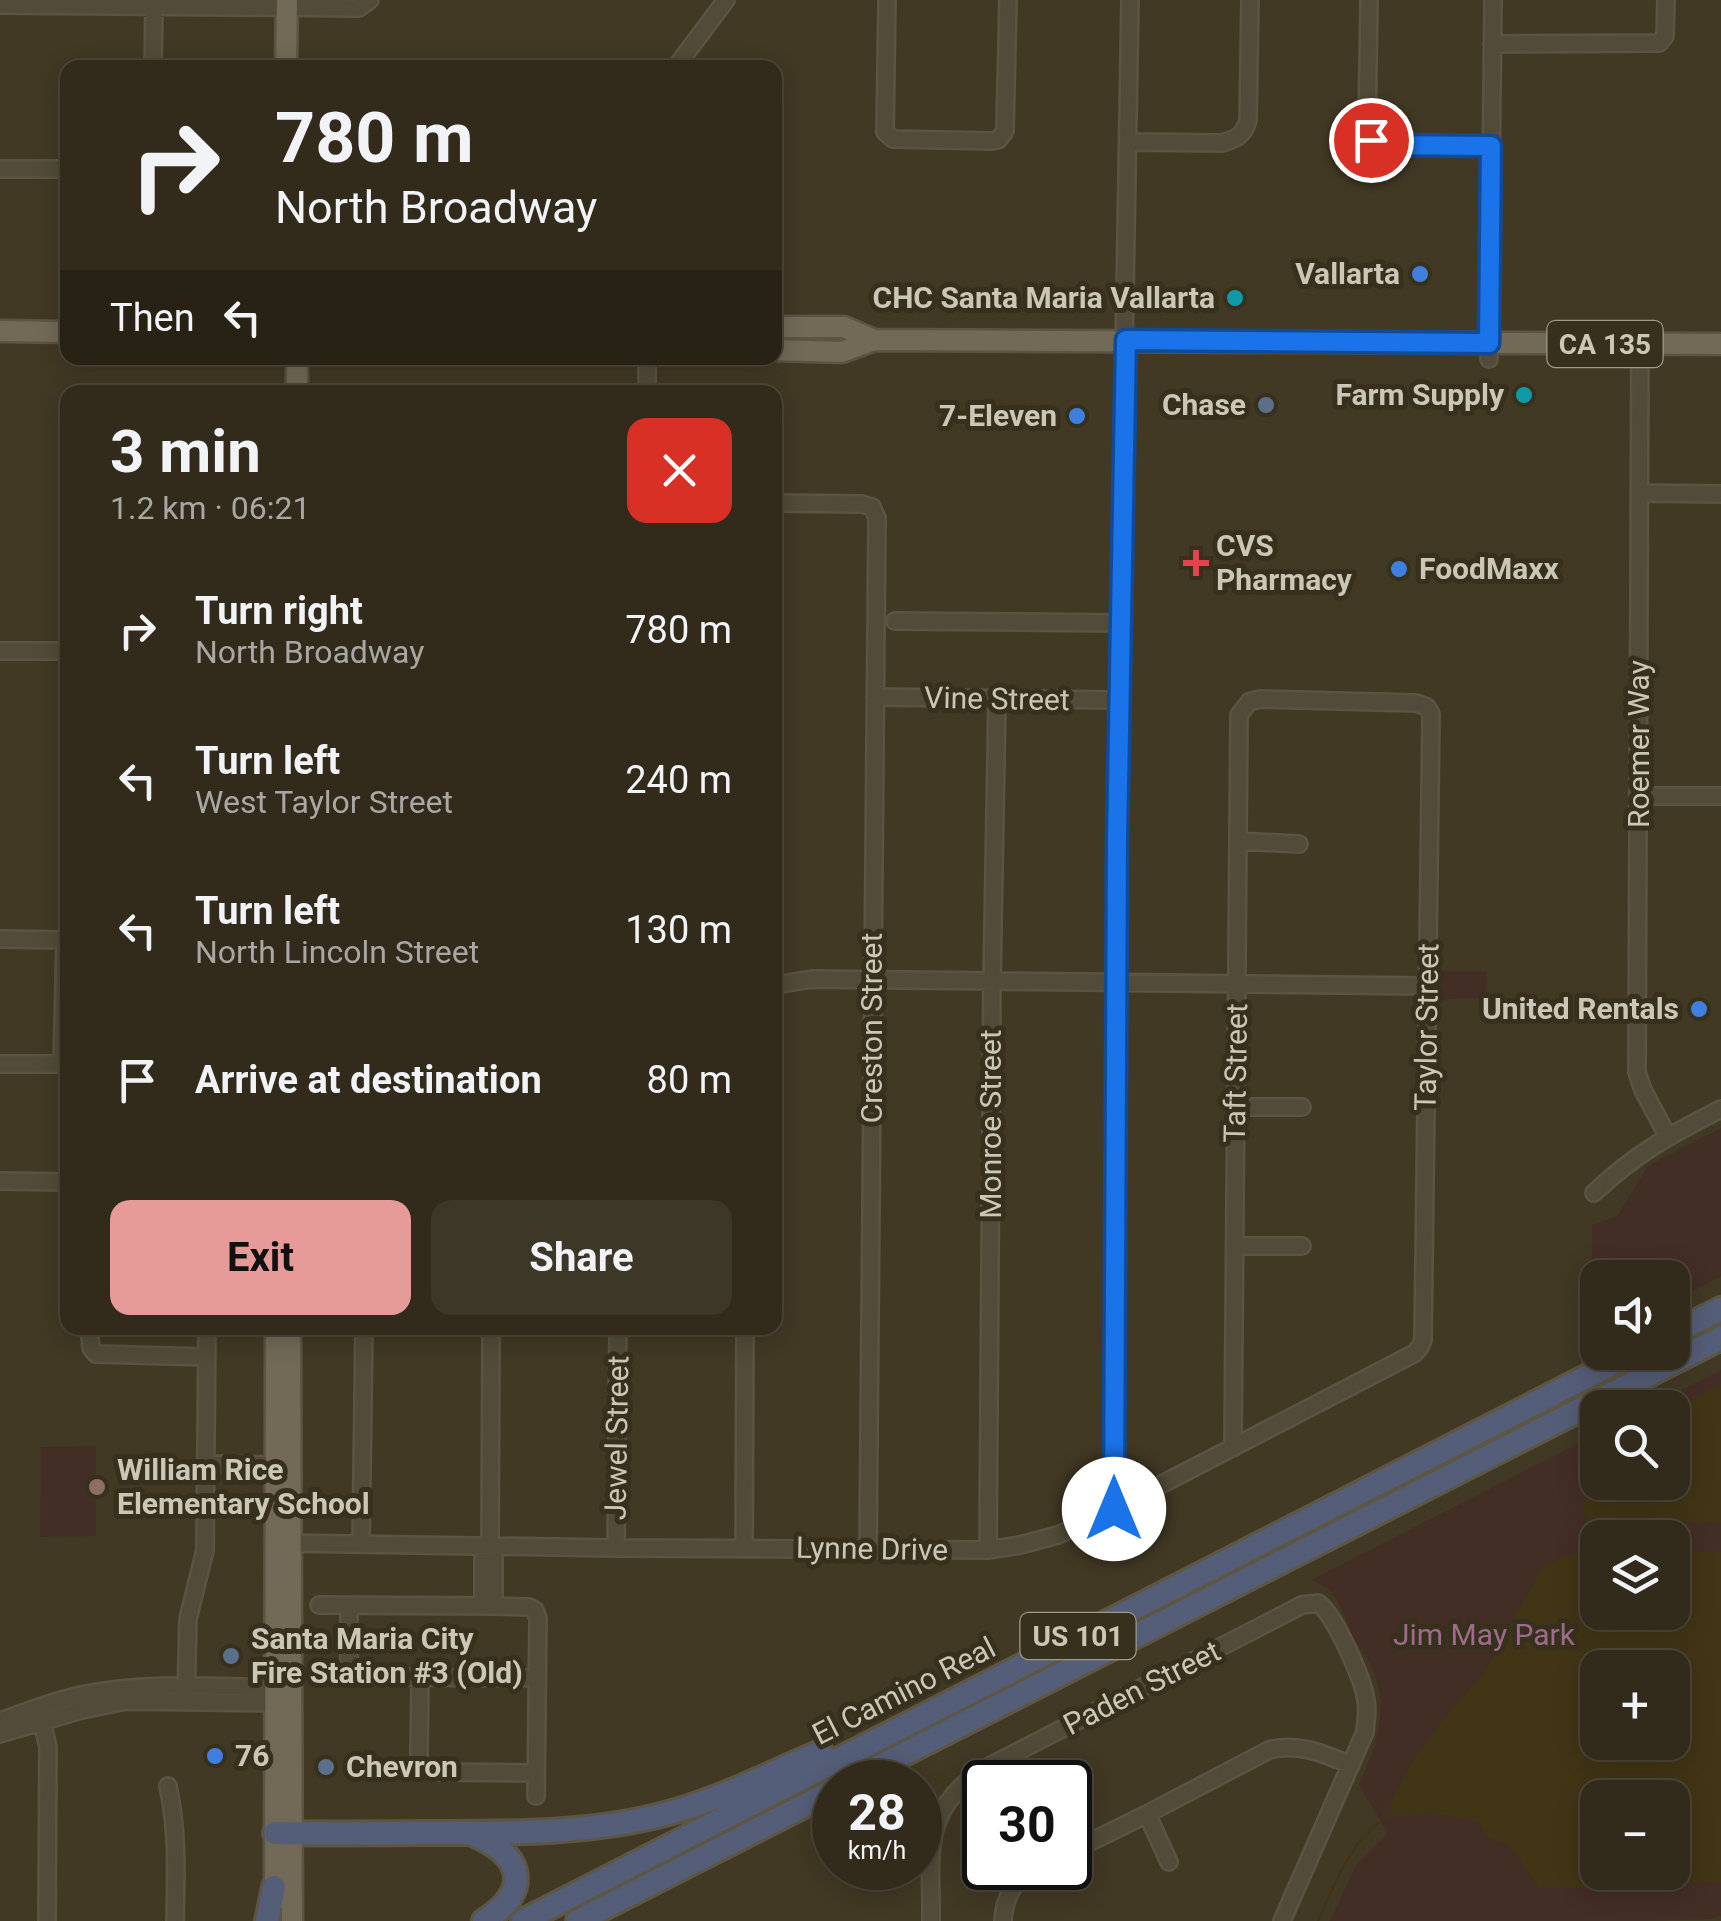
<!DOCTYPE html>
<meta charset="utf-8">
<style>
:root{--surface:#322b1b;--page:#3d3728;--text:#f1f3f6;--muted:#a8a7a3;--line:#4d473a;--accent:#e69b98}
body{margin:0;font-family:Roboto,sans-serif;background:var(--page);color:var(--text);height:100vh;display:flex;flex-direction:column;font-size:38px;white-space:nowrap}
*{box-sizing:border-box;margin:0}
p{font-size:32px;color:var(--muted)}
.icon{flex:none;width:55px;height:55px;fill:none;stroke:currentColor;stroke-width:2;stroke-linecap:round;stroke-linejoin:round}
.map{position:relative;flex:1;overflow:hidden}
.details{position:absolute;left:60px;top:385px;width:722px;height:950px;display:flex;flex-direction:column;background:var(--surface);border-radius:20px;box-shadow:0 5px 25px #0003,0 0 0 2px var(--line)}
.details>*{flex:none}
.hud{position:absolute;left:60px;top:60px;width:722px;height:305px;border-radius:20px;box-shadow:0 5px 25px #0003,0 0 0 2px var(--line);background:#322b1b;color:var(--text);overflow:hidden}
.controls{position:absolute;left:1580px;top:1260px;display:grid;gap:20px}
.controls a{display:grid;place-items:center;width:110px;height:110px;border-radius:20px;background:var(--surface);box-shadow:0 5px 25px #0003,0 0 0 2px var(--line);font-size:50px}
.speed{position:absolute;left:812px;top:1760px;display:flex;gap:20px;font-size:50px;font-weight:700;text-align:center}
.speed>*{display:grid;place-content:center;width:130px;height:130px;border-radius:50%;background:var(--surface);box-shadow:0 5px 25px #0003,0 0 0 2px var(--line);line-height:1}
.speed small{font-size:25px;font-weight:400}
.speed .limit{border:5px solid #111;border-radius:15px;background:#fff;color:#111}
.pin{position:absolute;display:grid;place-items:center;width:85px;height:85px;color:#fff;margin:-42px;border:5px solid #fff;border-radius:50%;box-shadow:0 2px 10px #0007}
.me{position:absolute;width:110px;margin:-55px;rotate:0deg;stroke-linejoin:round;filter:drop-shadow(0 0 8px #0008)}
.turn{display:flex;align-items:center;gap:35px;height:210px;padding:0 50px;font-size:45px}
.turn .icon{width:130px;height:130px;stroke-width:2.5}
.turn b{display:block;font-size:70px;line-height:85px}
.then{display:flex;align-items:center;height:95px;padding:0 50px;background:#0003;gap:20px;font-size:38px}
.round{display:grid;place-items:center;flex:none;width:105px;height:105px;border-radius:20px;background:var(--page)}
.headline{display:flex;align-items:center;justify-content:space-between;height:170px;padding:0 50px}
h1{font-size:60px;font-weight:700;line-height:75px}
.primary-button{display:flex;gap:20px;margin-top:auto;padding:20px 50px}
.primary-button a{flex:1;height:115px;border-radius:20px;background:var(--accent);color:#111;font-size:40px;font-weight:700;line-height:115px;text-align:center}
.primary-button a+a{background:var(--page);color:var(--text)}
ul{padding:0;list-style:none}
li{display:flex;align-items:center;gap:30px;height:150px;padding:0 50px}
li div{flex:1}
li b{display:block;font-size:38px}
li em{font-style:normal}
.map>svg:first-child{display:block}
.green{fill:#432e26;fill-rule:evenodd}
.water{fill:#413516;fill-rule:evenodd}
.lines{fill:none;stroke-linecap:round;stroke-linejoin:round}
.stream{stroke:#413516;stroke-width:2.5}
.minor-casing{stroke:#5b5443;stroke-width:20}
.major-casing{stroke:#5b5443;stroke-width:25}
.highway-casing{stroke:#5c5643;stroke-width:28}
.minor{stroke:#524b39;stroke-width:15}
.major{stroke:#726a57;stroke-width:20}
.highway{stroke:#555e78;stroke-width:22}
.route-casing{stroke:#114b97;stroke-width:25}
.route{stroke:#1a73e8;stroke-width:18}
.shop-dot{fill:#3f7fe0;stroke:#37301d;stroke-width:4}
.culture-dot{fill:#0f9aa8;stroke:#37301d;stroke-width:4}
.service-dot{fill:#5c6f8a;stroke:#37301d;stroke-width:4}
.health-dot{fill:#e0444e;stroke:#37301d;stroke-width:4}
.education-dot{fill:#8d6e63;stroke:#37301d;stroke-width:4}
.labels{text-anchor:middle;stroke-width:10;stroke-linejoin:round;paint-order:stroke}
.shield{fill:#37301d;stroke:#9f9988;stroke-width:2.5}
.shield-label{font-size:28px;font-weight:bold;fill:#ccc6b6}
.poi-label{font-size:30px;font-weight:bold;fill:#ccc6b6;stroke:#37301d;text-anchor:end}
.street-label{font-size:30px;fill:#ccc6b6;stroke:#37301d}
.park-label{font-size:30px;fill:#9e6b8c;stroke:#37301d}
</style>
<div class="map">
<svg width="1721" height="1921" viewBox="0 0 1721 1921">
<rect width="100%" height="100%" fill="#423924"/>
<path class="green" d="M1435 965 1441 971H1487L1486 998 1449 999 1434 1002Z
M1721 1128V1276L1673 1301 1672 1278H1598L1597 1340 1591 1343 1592 1225 1617 1216 1648 1166Z
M1721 1370V1916L1710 1919 1643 1921H1330L1355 1867 1388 1833 1359 1785C1376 1745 1391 1709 1371 1666 1366 1654 1356 1645 1351 1633 1342 1610 1337 1588 1311 1580L1597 1434 1598 1482H1672V1408L1648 1407ZM1598 1538H1672V1612H1598ZM1598 1668H1672V1742H1598ZM1598 1798H1672V1872H1598Z
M96 1446V1536L40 1537 41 1447Z"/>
<path class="water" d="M1721 1384V1523L1593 1521 1585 1516 1582 1509 1583 1504 1599 1486 1580 1471 1577 1464 1580 1457 1597 1448 1598 1482H1672L1673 1409Z
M1597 1552 1598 1612H1672L1673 1552H1721V1882L1669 1884 1630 1889 1539 1888C1529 1876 1521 1857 1509 1847 1494 1834 1489 1848 1480 1822L1426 1812 1398 1817 1392 1814 1389 1806 1411 1763 1451 1710 1483 1674 1543 1566 1574 1553ZM1598 1668H1672V1742H1598ZM1598 1798H1672V1872H1598Z"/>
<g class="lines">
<path class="stream" d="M1661 1538 1662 1521
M1318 1921C1337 1880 1351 1837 1392 1814"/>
<g class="minor-casing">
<path id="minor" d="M887 0 885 132 893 139 992 141 998 140 1005 131 1008 0
M1369 0 1367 130 1371 140 1381 145 1491 146
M0 5 359 8 370 0
M1492 44 1659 43 1665 36 1666 0
M153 68 154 8
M675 68 726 0
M1128 142 1222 143C1237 139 1244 135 1248 120L1250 0
M0 169H68
M1640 344 1637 1072 1643 1090 1668 1137
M1489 359 1493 0
M647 392V358
M1640 493 1721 494
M775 503 862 504 872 507 877 518 868 1549
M895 621 1120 623
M0 651H68
M875 697 1118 700
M1639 796H1721
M1238 841 1299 844
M0 939 68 940
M775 985 812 979 1427 986
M0 1064H68
M62 1064 65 940
M1236 1107H1302
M0 1181 68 1182
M1594 1193C1636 1153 1670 1135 1721 1109
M1235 1246H1302
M89 1328 91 1348 96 1354 207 1357
M491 1328 490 1547 494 1557V1606
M206 1464 285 1465
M1114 1509 1118 700 1130 0
M284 1543 616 1548 988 1550 1020 1545 1058 1535 1114 1509 1415 1353 1420 1347 1423 1340 1431 714 1427 707 1416 703 1260 699 1249 702 1239 715 1233 1448
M361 1544 364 1328
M616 1548 618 1328
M744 1549 745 1328
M988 1550 992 982 997 699
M319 1605 494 1606 529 1607 535 1610 538 1619 536 1796
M349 1605V1677L537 1678
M483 1606V1559L490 1547
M420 1677 419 1755 422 1768 433 1772 536 1773
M186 1701 188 1619 205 1550 207 1328
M40 1712 48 1747 47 1921
M0 1721C27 1712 54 1700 81 1695 147 1681 215 1687 282 1688
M0 1734 82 1710 126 1701 282 1703
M168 1786C178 1832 176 1874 175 1921
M1147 1814 1169 1862
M1070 1852 1147 1814 1269 1750C1298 1742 1324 1754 1351 1765
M931 1921C932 1854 919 1813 982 1770L1302 1605 1318 1603C1334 1613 1364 1681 1366 1701 1368 1711 1366 1721 1365 1732L1282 1921
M1003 1921C1004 1897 1015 1878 1037 1868"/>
</g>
<g class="major-casing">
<path id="major" d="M286 68 287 0
M775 327H844L874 340
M0 331 68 332
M775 350 842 352 874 340 1721 344
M297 392V358
M290 1328 292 1921
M275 1900 276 1328"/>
</g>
<g class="highway-casing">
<path id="highway" d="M1672 1333 1721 1309
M849 1782 1721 1338
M275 1833C326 1834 377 1833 428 1833 504 1833 583 1834 657 1816 713 1803 768 1774 821 1752
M473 1834C523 1855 533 1890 484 1921
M267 1921 274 1887
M523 1921 1635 1352
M578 1921 835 1790"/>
</g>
<use href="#minor" class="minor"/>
<use href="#major" class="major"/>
<use href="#highway" class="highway"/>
</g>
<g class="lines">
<g class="route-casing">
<path id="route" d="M1114 1509 1117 842 1126 340 1489 343 1491 146 1381 145 1371 140"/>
</g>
<use href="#route" class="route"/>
</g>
<g class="shop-dot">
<circle cx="1420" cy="274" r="10"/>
<circle cx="1077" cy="416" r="10"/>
<circle cx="1399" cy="569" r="10"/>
<circle cx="1699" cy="1009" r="10"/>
<circle cx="215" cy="1756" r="10"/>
</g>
<g class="culture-dot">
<circle cx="1235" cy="298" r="10"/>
<circle cx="1524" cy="395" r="10"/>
</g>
<g class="service-dot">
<circle cx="1266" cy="405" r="10"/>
<circle cx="231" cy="1656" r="10"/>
<circle cx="326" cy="1767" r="10"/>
</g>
<path class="health-dot" d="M1191 548h10v10h10v10h-10v10h-10v-10h-10v-10h10z"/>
<circle class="education-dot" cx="97" cy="1487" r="10"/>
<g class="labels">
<g class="shield">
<rect x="1547.5" y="321" width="115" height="46" rx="8"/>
<rect x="1020.5" y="1613" width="115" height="46" rx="8"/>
</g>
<g class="shield-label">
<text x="1605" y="354">CA 135</text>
<text x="1078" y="1646">US 101</text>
</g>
<g class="poi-label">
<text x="1400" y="284">Vallarta</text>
<text x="1215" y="308">CHC Santa Maria Vallarta</text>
<text x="1504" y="405">Farm Supply</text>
<text x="1246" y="415">Chase</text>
<text x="1057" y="426">7-Eleven</text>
<text x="1216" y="556" text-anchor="start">CVS<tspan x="1216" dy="34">Pharmacy</tspan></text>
<text x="1419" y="579" text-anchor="start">FoodMaxx</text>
<text x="1679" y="1019">United Rentals</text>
<text x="117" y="1480" text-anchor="start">William Rice<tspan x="117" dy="34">Elementary School</tspan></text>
<text x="251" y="1649" text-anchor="start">Santa Maria City<tspan x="251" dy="34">Fire Station #3 (Old)</tspan></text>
<text x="235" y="1766" text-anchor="start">76</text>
<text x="346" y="1777" text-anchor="start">Chevron</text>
</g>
<g class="street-label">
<text transform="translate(997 699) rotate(1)" y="10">Vine Street</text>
<text transform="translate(1639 744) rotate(-90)" y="10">Roemer Way</text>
<text transform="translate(1427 1027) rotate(-89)" y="10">Taylor Street</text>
<text transform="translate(872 1028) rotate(-90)" y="10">Creston Street</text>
<text transform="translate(1236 1073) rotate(-89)" y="10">Taft Street</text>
<text transform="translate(991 1124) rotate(-90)" y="10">Monroe Street</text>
<text transform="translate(617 1438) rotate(-89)" y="10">Jewel Street</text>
<text transform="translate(872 1549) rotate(1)" y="10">Lynne Drive</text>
<text transform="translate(1142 1688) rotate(-27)" y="10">Paden Street</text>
<text transform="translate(904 1691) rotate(-27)" y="10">El Camino Real</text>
</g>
<g class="park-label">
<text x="1484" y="1645">Jim May Park</text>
</g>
</g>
</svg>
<div class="controls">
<a><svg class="icon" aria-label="sound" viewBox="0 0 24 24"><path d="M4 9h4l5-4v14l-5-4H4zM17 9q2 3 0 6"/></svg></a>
<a><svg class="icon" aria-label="search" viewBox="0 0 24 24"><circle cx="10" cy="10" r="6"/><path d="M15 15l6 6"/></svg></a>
<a><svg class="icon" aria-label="layers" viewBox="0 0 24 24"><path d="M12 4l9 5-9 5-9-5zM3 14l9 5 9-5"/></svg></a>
<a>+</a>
<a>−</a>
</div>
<div class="speed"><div>28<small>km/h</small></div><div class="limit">30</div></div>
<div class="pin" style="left:1371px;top:140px;background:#d93025"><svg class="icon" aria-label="arrive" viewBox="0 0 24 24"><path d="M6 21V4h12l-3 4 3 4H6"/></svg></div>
<svg class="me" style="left:1114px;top:1509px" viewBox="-20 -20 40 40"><circle r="19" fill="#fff"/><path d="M0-13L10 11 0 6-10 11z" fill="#1a73e8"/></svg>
<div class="hud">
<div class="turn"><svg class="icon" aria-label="right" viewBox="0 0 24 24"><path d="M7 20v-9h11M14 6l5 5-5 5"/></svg><div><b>780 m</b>North Broadway</div></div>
<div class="then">Then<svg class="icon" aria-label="left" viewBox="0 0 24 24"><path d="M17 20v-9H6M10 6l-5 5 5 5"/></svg></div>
</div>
<section class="details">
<div class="headline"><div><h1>3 min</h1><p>1.2 km · 06:21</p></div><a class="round" style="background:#d93025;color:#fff"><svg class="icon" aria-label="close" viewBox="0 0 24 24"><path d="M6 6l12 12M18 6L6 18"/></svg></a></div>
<ul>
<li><svg class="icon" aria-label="right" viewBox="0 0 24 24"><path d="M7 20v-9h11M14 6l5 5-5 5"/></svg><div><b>Turn right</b><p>North Broadway</p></div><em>780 m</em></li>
<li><svg class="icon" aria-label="left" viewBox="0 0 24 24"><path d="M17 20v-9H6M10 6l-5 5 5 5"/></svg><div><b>Turn left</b><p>West Taylor Street</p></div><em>240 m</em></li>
<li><svg class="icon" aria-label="left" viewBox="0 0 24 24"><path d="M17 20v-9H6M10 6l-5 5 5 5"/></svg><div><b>Turn left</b><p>North Lincoln Street</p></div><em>130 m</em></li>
<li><svg class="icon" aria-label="arrive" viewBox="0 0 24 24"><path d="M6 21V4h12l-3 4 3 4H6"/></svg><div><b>Arrive at destination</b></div><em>80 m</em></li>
</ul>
<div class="primary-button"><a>Exit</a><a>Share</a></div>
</section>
</div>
